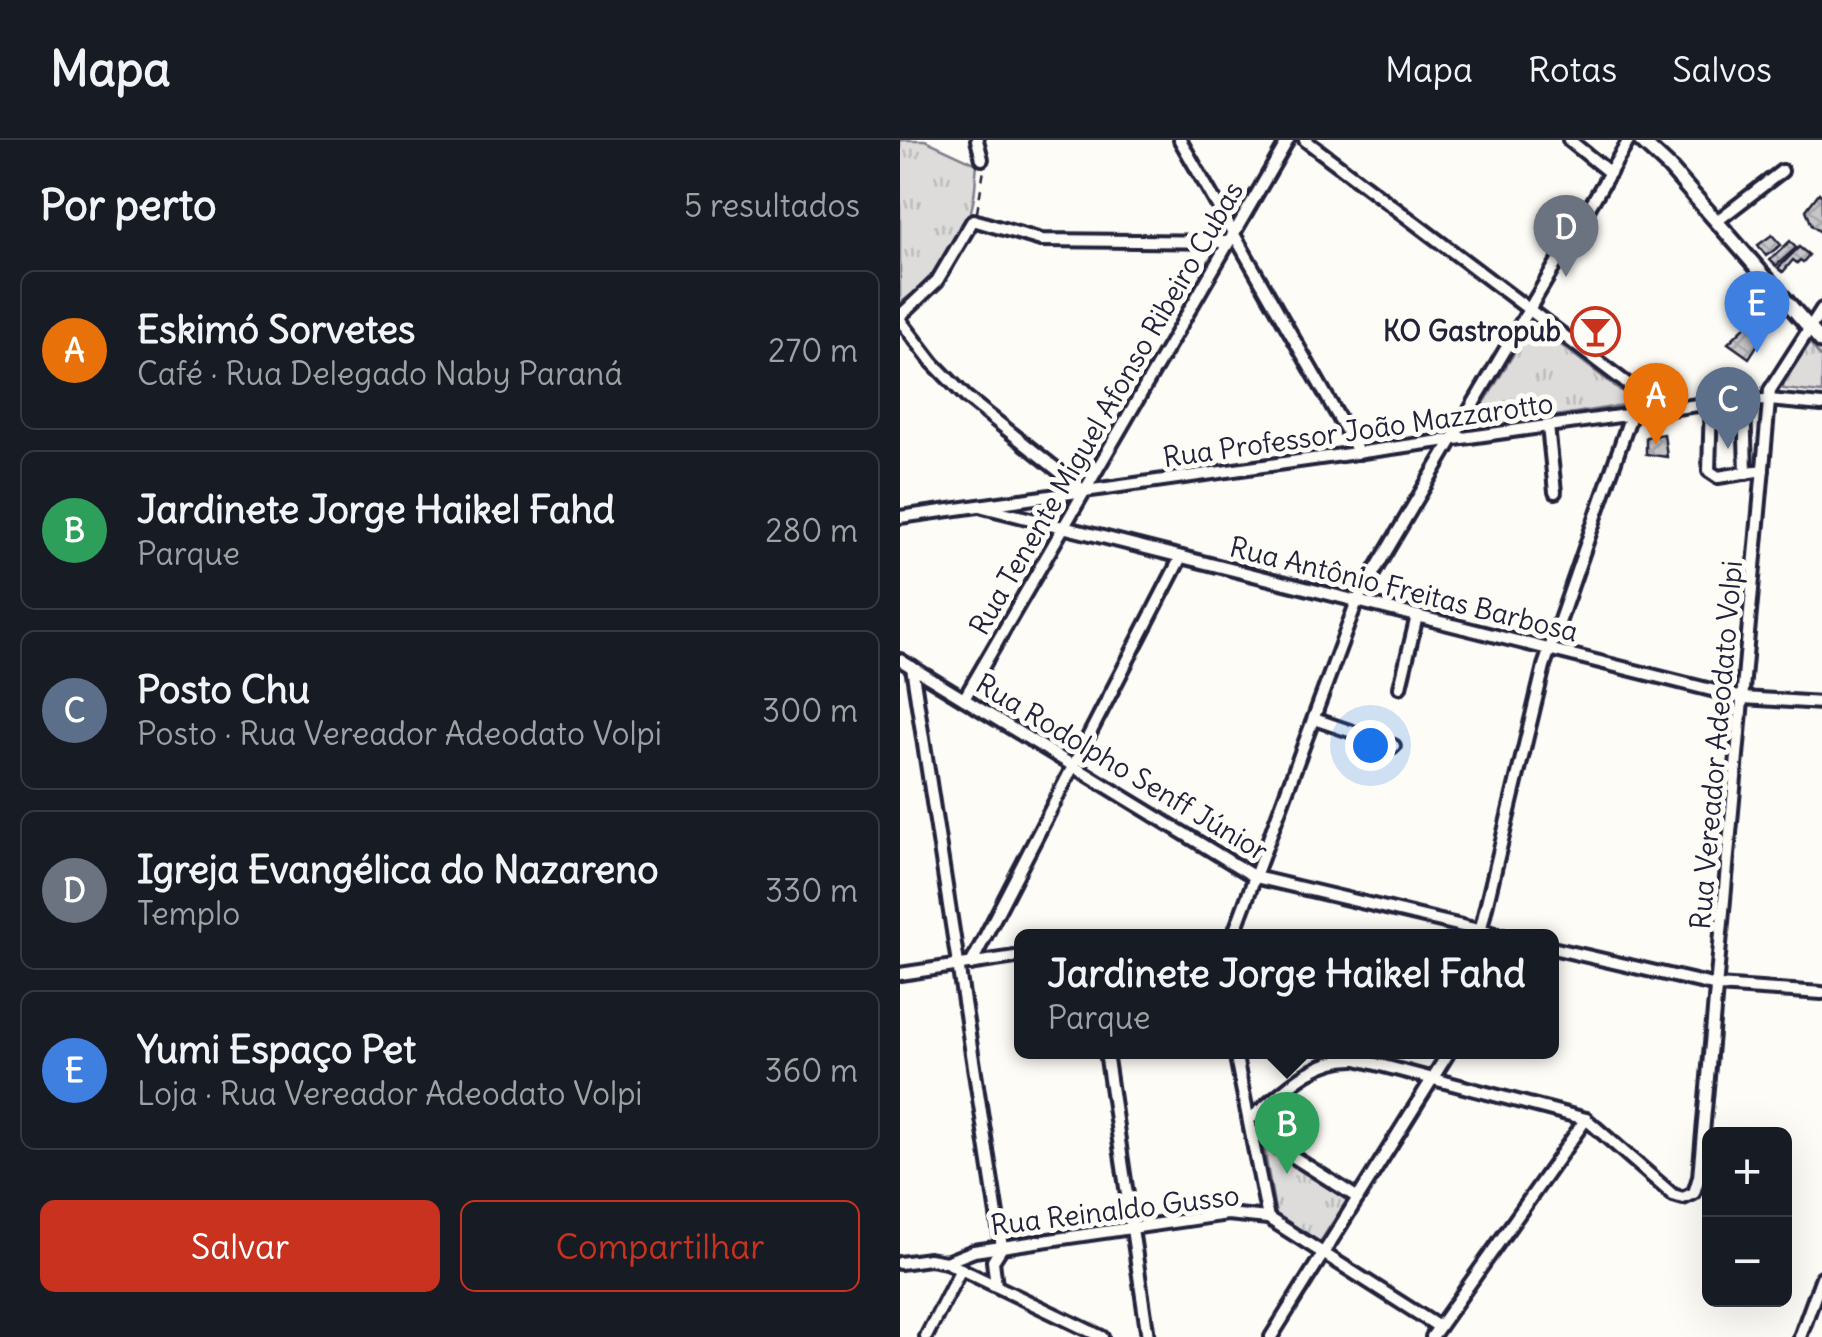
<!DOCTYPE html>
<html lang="pt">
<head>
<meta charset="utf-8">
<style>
	:root { --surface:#171b24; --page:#242831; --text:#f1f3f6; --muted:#9ea1a6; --line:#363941; --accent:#c8321e }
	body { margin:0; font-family:Delius,sans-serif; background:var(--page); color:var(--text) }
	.controls { position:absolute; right:30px; bottom:30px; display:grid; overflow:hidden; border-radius:15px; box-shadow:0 10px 40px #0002 }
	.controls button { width:90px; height:90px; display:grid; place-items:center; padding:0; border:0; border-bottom:2px solid var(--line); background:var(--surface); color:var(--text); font:50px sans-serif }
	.you { position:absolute; left:470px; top:605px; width:35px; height:35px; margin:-25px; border:8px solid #fff; border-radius:50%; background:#1a73e8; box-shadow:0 0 0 15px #1a73e833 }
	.badge { display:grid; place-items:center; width:65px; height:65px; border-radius:50%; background:var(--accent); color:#fff; font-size:32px; font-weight:700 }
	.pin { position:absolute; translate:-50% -82px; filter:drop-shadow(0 2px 5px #0008) }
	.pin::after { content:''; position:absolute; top:52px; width:35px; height:30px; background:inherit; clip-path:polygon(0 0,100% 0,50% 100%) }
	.popup { position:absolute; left:114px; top:789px; width:545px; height:130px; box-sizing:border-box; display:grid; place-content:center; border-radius:15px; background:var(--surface); filter:drop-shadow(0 2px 8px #0005); font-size:32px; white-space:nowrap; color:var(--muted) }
	.popup b { font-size:38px; color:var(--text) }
	.popup::after { content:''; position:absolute; left:50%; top:100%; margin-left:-20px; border:20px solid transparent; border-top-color:var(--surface) }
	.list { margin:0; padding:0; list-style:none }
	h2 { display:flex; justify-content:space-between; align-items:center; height:130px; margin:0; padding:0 40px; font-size:42px }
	h2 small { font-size:32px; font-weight:400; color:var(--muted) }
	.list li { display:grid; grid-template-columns:65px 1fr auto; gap:30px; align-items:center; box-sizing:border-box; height:160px; margin:0 20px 20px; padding:0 20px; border:2px solid var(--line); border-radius:15px }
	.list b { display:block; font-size:38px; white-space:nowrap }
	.list p { margin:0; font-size:32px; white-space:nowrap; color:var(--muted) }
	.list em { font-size:32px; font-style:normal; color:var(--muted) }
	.actions { display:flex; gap:20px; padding:30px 40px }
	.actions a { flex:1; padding:22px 0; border:2px solid var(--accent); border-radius:15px; text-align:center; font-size:35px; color:var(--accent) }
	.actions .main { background:var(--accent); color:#fff }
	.map { position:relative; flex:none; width:922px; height:1197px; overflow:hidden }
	header { display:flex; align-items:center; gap:60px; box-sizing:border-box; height:140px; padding:0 50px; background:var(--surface); border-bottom:2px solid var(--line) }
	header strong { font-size:48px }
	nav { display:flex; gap:55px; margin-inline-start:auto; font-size:35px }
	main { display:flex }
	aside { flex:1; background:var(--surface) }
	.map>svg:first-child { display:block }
	.grass { fill:url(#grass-tufts); stroke:#807f8b; stroke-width:2.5 }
	.building { fill:url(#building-cross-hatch); stroke:#22223b; stroke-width:2.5 }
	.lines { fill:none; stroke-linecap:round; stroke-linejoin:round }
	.minor-casing { stroke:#22223b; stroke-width:18 }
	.major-casing { stroke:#22223b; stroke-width:20 }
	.path { stroke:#22223b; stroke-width:2.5; stroke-dasharray:8 8; stroke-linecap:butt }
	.minor { stroke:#fdfcf7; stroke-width:10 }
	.major { stroke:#fdfcf7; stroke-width:12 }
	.labels { text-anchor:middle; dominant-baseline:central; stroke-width:10; stroke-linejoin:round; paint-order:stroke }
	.poi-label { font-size:28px; font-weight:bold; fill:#22223b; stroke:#fdfcf7; text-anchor:end }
	.street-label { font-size:28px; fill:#22223b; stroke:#fdfcf7 }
</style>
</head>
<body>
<header>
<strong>Mapa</strong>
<nav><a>Mapa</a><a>Rotas</a><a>Salvos</a></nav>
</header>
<main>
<aside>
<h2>Por perto<small>5 resultados</small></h2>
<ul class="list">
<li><span class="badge" style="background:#e8710a">A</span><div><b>Eskimó Sorvetes</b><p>Café · Rua Delegado Naby Paraná</p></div><em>270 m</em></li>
<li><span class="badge" style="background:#2e9e5b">B</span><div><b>Jardinete Jorge Haikel Fahd</b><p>Parque</p></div><em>280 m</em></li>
<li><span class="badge" style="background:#5c6f8a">C</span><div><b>Posto Chu</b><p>Posto · Rua Vereador Adeodato Volpi</p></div><em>300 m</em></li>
<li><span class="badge" style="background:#6b7280">D</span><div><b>Igreja Evangélica do Nazareno</b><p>Templo</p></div><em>330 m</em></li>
<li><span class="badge" style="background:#3f7fe0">E</span><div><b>Yumi Espaço Pet</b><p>Loja · Rua Vereador Adeodato Volpi</p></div><em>360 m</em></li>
</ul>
<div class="actions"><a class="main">Salvar</a><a>Compartilhar</a></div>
</aside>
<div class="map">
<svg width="922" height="1197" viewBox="0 0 922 1197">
	<defs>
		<pattern id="grass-tufts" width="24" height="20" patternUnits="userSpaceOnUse" patternTransform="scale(2.5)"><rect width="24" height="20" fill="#dddcdb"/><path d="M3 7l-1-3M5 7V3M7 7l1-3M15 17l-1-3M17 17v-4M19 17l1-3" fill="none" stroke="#bdbcbd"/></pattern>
		<pattern id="building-cross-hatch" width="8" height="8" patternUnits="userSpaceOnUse" patternTransform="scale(2.5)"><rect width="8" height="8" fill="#c6c6c8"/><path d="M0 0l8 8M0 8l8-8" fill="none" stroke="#aaaaad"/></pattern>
	</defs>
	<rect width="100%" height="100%" fill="#fdfcf7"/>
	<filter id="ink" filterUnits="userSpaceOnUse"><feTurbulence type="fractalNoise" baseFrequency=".01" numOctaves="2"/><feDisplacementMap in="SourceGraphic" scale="20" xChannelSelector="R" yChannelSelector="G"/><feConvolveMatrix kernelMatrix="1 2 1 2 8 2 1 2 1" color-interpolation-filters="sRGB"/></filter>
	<g filter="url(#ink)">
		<g class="grass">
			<path d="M0,0h25l52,24c-2,15 -1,35 -7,49 -13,33 -41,71 -70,90z"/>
			<polygon points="632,183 737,263 568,290"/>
			<polygon points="910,203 922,219 922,253 883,249 884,239"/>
			<polygon points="364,1008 447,1060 420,1102 376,1075"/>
		</g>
		<g class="building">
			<polygon points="919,53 922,56 922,93 912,86 906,70"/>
			<polygon points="872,95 881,105 866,116 858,105"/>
			<polygon points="890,101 896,108 876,126 870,120"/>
			<polygon points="899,107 909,115 903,122 900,120 897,123 893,120 883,132 878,128"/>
			<polygon points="862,170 873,181 849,218 828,203"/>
			<polygon points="764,294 767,317 746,314 746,297"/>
		</g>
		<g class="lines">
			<defs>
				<g id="minor">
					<polyline points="77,0 82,19"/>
					<polyline points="280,0 459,313"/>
					<polyline points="405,0 762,270"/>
					<polyline points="669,0 710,33"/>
					<polyline points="817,81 882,31"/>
					<polyline points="0,176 37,141 73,80 141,100 329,102"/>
					<polyline points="0,180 33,223 66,257 184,351"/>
					<polyline points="844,260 846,333"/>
					<polyline points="811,263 809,331 818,337 863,330"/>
					<polyline points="648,286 655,352"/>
					<polyline points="83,367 843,558 922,563"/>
					<polyline points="0,377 826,261 869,260 922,265"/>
					<polyline points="0,520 355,737 604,796"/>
					<polyline points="12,527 102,1107 93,1121 96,1146"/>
					<polyline points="500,547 517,476"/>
					<polyline points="64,559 388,0"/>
					<polyline points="414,579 494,606"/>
					<polyline points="333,796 457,461 729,0"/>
					<polyline points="579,796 644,526 731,275"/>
					<polyline points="652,808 817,846 922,853"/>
					<polyline points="71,824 281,417"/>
					<polyline points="0,834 122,816"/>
					<polyline points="206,912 248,1197"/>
					<polyline points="335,912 368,1078"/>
					<path d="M349,980c32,-26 64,-63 108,-61l229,60 87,76 10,3 11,-5 5,-16 71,-787 52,-81"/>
					<polyline points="351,990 458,1058"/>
					<polyline points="46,1122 74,1111 327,1074 368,1078 539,1187"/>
					<polyline points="0,1123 29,1119 46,1122 202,1197"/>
					<polyline points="26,1197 61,1129"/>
					<polyline points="371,1197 549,912"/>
					<polyline points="532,1197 686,979"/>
					<polyline points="900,1197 922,1137"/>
				</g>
				<polyline id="major" points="740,0 769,27 922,202"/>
			</defs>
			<use href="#minor" class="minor-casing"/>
			<use href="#major" class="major-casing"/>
			<polyline class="path" points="77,72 84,30"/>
			<use href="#minor" class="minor"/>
			<use href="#major" class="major"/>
		</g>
	</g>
	<defs>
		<symbol id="bar-ring" viewBox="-11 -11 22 22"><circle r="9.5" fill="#fdfcf7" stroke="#c8321e" stroke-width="1.5"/><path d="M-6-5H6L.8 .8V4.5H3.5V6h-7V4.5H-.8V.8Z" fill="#c8321e"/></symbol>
	</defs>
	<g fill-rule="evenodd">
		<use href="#bar-ring" x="668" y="164" width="55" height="55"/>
	</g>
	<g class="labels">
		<g class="poi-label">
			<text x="661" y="191">KO Gastropub</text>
		</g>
		<g class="street-label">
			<text transform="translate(206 268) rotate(-60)">Rua Tenente Miguel Afonso Ribeiro Cubas</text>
			<text transform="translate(458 290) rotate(-8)">Rua Professor João Mazzarotto</text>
			<text transform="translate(504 449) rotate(14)">Rua Antônio Freitas Barbosa</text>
			<text transform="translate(816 605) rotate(-85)">Rua Vereador Adeodato Volpi</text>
			<text transform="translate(222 627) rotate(31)">Rua Rodolpho Senff Júnior</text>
			<text transform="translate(215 1070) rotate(-7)">Rua Reinaldo Gusso</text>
		</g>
	</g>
</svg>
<div class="controls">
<button>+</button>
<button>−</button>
</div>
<div class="you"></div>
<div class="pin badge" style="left:756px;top:305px;background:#e8710a">A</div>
<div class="pin badge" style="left:387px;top:1034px;background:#2e9e5b">B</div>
<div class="popup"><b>Jardinete Jorge Haikel Fahd</b>Parque</div>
<div class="pin badge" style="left:828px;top:309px;background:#5c6f8a">C</div>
<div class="pin badge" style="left:666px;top:137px;background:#6b7280">D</div>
<div class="pin badge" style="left:857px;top:213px;background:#3f7fe0">E</div>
</div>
</main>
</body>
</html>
